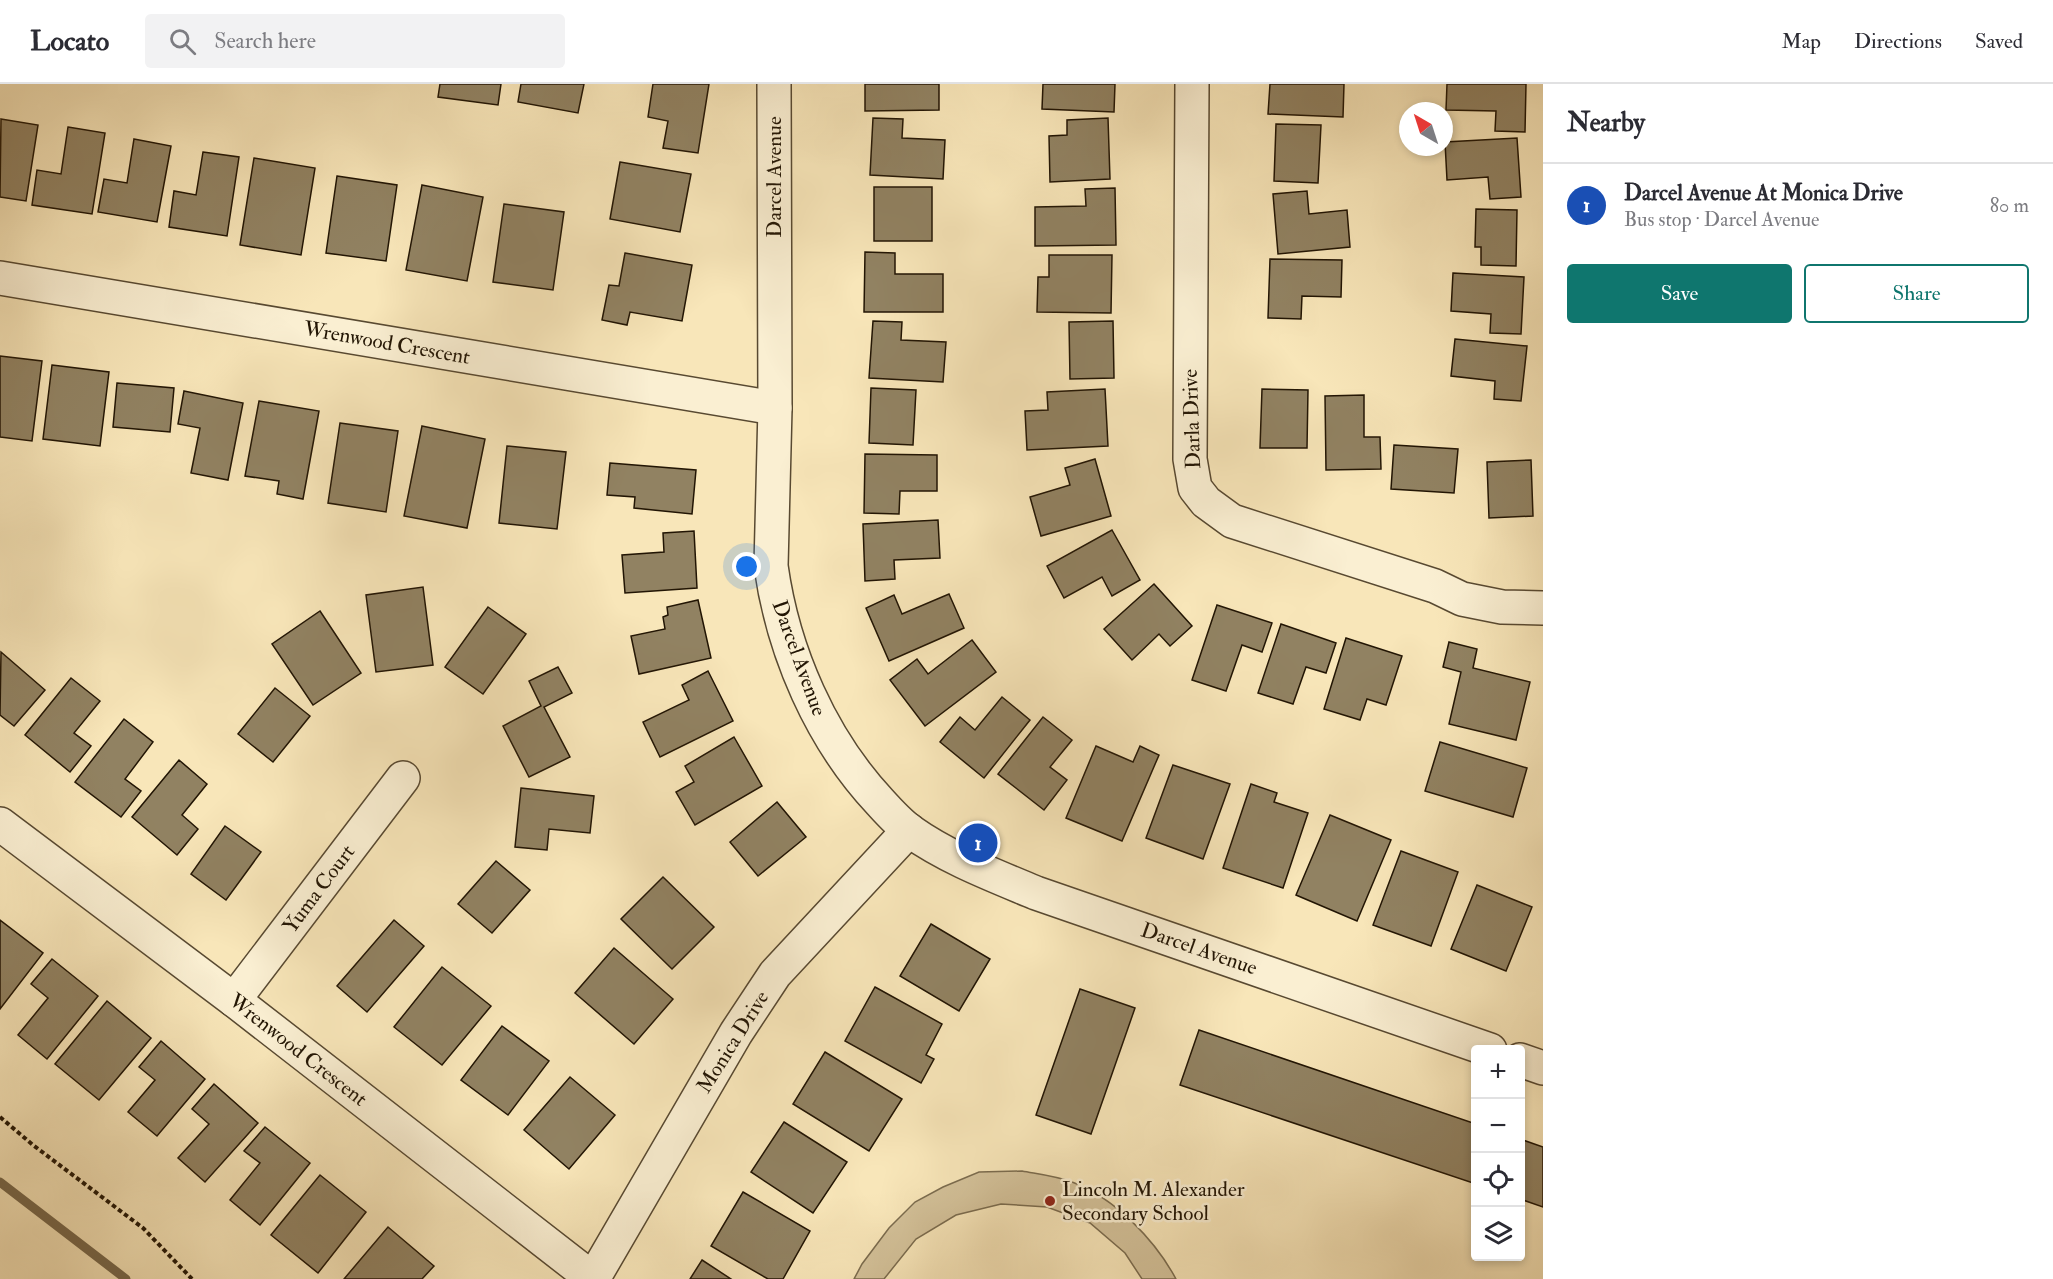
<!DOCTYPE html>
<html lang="en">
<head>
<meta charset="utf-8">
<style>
	:root { --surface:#fff; --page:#f2f2f3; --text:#2b2b33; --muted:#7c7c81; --line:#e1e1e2; --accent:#0f766e }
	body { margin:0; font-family:"IM FELL Double Pica",serif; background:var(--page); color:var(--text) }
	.controls { position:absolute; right:18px; bottom:18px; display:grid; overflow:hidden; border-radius:6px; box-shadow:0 3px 9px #0003 }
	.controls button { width:54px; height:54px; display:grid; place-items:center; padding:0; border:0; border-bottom:2px solid var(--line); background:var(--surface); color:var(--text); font:30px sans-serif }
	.compass { position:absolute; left:1399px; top:18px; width:54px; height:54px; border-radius:50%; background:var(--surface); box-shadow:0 3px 9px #0003; rotate:321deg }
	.you { position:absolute; left:747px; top:483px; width:21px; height:21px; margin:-15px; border:4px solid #fff; border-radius:50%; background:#1a73e8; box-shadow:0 0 0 9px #1a73e833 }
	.badge { display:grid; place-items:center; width:39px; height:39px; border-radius:50%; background:var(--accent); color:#fff; font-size:20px; font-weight:700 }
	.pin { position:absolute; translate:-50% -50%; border:3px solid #fff; box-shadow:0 2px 6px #0006 }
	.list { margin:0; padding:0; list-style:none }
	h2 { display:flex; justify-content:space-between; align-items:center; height:78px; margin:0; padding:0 24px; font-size:26px }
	h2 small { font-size:20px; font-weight:400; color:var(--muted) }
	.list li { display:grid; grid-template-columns:39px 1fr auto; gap:18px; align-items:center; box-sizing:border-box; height:84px; padding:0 24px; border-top:2px solid var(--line) }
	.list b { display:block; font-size:22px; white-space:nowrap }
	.list p { margin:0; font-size:20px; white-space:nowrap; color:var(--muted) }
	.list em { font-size:20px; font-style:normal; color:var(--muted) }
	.actions { display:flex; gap:12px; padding:18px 24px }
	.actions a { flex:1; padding:14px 0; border:2px solid var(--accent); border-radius:6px; text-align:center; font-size:21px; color:var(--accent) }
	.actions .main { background:var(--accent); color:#fff }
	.icon { flex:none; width:33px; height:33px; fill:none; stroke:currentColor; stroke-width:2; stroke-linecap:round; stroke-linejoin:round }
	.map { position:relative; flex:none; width:1543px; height:1195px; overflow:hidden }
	header { display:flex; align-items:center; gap:36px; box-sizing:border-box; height:84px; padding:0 30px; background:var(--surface); border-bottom:2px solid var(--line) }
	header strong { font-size:28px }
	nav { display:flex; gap:33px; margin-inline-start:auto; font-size:21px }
	.search { width:420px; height:54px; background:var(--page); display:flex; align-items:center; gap:15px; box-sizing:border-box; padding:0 21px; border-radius:6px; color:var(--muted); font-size:22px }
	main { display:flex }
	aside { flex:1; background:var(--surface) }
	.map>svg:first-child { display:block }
	.green { fill:#d4c29a; stroke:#7b6c4f; stroke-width:1.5 }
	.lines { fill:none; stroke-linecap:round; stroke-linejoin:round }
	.stream { stroke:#77684b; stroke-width:9 }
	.building { fill:#918262; stroke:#221504; stroke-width:1.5 }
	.minor-casing { stroke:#584931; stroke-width:36 }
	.tertiary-casing { stroke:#584931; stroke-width:36 }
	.path { stroke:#221504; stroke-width:4; stroke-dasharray:4.5 3; stroke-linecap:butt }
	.minor { stroke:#faefd2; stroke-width:33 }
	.tertiary { stroke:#faefd2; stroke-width:33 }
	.poi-dot { fill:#8f2418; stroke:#faefd2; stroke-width:2 }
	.labels { text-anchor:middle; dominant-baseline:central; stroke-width:5; stroke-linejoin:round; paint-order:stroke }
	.street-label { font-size:21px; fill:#221504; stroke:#faefd2 }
	.poi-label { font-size:21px; fill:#221504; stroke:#faefd2; text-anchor:start }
</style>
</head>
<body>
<header>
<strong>Locato</strong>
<div class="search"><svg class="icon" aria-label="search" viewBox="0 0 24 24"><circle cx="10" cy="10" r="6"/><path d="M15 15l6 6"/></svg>Search here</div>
<nav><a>Map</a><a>Directions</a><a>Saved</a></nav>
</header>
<main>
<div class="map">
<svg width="1543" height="1195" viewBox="0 0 1543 1195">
	<rect width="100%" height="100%" fill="#f8e6b9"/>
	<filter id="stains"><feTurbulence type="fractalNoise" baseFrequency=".00333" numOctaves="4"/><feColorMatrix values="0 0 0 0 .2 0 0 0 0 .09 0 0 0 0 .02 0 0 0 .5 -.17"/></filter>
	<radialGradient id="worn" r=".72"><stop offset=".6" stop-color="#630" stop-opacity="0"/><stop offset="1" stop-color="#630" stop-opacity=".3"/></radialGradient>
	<path class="green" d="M1022,1087c16,3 34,5 50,11 43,16 83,58 104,97h-34l-17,-26 -35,-30 -43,-16 -46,-3 -45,11 -40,24 -32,40h-30l8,-15 27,-36 26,-26 28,-15 36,-15z"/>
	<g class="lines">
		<polyline class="stream" points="0,1098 126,1195"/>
	</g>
	<g class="building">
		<polygon points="440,0 501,0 498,21 438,13"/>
		<polygon points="521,0 584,0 578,29 518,18"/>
		<polygon points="653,0 709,0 698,69 663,64 668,37 648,33"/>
		<polygon points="865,0 939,0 939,26 865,27"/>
		<polygon points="1043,0 1115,0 1114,28 1042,25"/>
		<polygon points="1270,0 1344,0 1343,33 1268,30"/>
		<polygon points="1447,0 1526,0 1525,48 1495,47 1496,27 1446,26"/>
		<polygon points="873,34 903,35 902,54 945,56 943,95 870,91"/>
		<polygon points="1108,34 1110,95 1050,98 1049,52 1067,51 1067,36"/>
		<polygon points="1,35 38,41 26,117 0,113"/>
		<polygon points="1276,40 1321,41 1318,99 1274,97"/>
		<polygon points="68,43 105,49 92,130 32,121 37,86 61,90"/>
		<polygon points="1517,54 1521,113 1490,115 1488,93 1447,96 1445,58"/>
		<polygon points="134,55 171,62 157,138 98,128 104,95 127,99"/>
		<polygon points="203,68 239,73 227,152 169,143 174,107 196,111"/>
		<polygon points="254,74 315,84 301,171 240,161"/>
		<polygon points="620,78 691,90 680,148 610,135"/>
		<polygon points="337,92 397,101 386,177 326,169"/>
		<polygon points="422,101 483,113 467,197 406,186"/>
		<rect x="874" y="103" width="58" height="54"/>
		<polygon points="1115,104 1116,161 1035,162 1035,123 1086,122 1085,105"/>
		<polygon points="1307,107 1309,130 1347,126 1350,163 1278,170 1273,110"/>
		<polygon points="504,120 564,128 553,206 493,198"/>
		<polygon points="1476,125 1517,126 1516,182 1481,181 1481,163 1475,163"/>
		<polygon points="865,168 895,169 895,190 943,190 943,228 864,228"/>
		<polygon points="625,169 692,181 682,237 630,228 627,241 602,236 609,201 619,202"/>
		<polygon points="1049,171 1112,171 1111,229 1037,228 1038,193 1049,193"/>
		<polygon points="1270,175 1342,176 1341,213 1302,212 1301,235 1268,234"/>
		<polygon points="1453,189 1524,193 1521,250 1490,249 1491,230 1451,227"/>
		<polygon points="873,237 902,238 901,256 946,258 943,298 869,294"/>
		<polygon points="1113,237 1114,294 1070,295 1069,238"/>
		<polygon points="1455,255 1527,262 1521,317 1494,315 1495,297 1451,292"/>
		<polygon points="0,272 42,277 32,357 0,353"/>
		<polygon points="52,281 109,288 100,362 43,355"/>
		<polygon points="117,299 174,304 170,348 113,343"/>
		<polygon points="871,304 916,306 913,361 869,359"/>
		<polygon points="1105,305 1108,362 1027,366 1025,327 1048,326 1047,308"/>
		<polygon points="1262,305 1308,306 1307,364 1260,364"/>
		<polygon points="184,307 243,319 228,396 191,389 200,344 178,340"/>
		<polygon points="1364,311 1364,353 1380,353 1381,385 1326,386 1325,312"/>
		<polygon points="259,317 319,327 303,415 277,410 279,397 245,392"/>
		<polygon points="340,339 398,347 386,428 328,419"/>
		<polygon points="422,342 485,355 467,444 404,432"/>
		<polygon points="1394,361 1458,365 1454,409 1391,405"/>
		<polygon points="507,362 566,368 557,445 499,439"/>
		<polygon points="865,370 937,371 937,407 900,407 899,430 864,429"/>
		<polygon points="1095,375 1111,432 1041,452 1030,413 1070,401 1065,384"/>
		<polygon points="1531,376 1533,432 1489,434 1487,378"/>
		<polygon points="610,379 696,386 692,430 634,424 635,413 607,411"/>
		<polygon points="938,436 940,474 894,476 895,495 865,497 863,440"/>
		<polygon points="1112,446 1140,496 1112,512 1102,493 1064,514 1047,482"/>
		<polygon points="694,447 697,504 625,509 622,471 664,468 663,449"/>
		<polygon points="1154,500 1192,542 1170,562 1159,550 1132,576 1104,545"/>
		<polygon points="423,503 433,581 376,588 366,511"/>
		<polygon points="949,510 964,544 889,577 866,524 894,511 902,530"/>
		<polygon points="698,516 711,574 639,590 631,552 665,545 663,533 668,531 667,523"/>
		<polygon points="1217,521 1272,539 1262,568 1242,561 1226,607 1192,596"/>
		<polygon points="488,523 526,550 483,610 445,583"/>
		<polygon points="320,527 361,589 313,621 272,560"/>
		<polygon points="1281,540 1336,559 1326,589 1306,583 1293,620 1258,609"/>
		<polygon points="1346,554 1402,572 1386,621 1367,615 1360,636 1324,625"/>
		<polygon points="972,556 996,588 925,642 890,596 917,575 928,590"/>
		<polygon points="1449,558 1477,565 1473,584 1530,598 1516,656 1449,640 1461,588 1443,583"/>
		<polygon points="1,568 45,606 14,642 0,631"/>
		<polygon points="558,583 572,609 544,623 570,673 529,693 503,642 541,622 529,597"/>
		<polygon points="708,587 733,637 660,673 643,638 689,616 682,601"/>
		<polygon points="71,594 100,617 74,649 91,662 70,688 25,651"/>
		<polygon points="275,604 310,632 273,678 238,650"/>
		<polygon points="1002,613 1030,636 984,694 940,658 960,633 975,646"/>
		<polygon points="1043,633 1072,656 1050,683 1067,696 1044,726 998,690"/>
		<polygon points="124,635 153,658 125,695 141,707 121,733 75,698"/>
		<polygon points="734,653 762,702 695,741 676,708 694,698 685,682"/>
		<polygon points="1440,658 1527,684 1513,733 1425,707"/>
		<polygon points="1096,662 1133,678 1140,662 1159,671 1122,757 1066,734"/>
		<polygon points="179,676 207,700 182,731 198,745 177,771 132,733"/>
		<polygon points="1173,681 1230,700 1203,775 1146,754"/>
		<polygon points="1251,700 1277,709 1274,718 1308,729 1283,804 1223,784"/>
		<polygon points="521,704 594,712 590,749 549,745 547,766 515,763"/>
		<polygon points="777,718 806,753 758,792 730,758"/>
		<polygon points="1330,731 1391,756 1357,837 1296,811"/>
		<polygon points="225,742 261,768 226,816 191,790"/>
		<polygon points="1401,767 1458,788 1431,862 1373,841"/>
		<polygon points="496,777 530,806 492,849 458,820"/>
		<polygon points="663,793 714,843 672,885 621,835"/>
		<polygon points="1477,801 1532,823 1506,887 1451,865"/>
		<polygon points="0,836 43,869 0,925"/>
		<polygon points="394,836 424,862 367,928 337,902"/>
		<polygon points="931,840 990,875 959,927 900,892"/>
		<polygon points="614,864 673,915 634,960 575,909"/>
		<polygon points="52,875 98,912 47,975 18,951 48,914 31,900"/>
		<polygon points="442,883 491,922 442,981 394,943"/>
		<polygon points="875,903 942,940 926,971 934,975 921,999 845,957"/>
		<polygon points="1080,905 1135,924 1091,1050 1036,1031"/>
		<polygon points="107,917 151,954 99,1016 55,980"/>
		<polygon points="502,942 549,977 508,1031 461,996"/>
		<polygon points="1199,946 1476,1040 1476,1100 1180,1001"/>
		<polygon points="161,957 205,995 157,1052 128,1028 155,996 139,983"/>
		<polygon points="825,968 902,1015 869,1067 793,1020"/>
		<polygon points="570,993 615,1031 569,1085 524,1046"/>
		<polygon points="214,1000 258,1039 205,1098 178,1074 209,1040 192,1025"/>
		<polygon points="784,1038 847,1078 813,1129 751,1088"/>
		<polygon points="265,1043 310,1079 260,1141 230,1116 260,1079 244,1067"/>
		<polygon points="1520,1055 1543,1063 1543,1123 1520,1115"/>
		<polygon points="320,1091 366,1128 318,1189 271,1151"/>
		<polygon points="743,1108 810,1147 783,1195 768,1195 711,1162"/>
		<polygon points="388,1143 434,1182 422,1195 344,1195"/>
		<polygon points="702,1176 731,1195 690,1195"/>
	</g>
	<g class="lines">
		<defs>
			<g id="minor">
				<polyline points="1192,0 1190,375 1195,404 1206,418 1232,437 1435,502 1462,515 1502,523 1543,524"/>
				<polyline points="0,194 775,324"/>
				<polyline points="0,740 234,916 593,1195"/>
				<polyline points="234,916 403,694"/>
				<polyline points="593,1195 736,949 775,890 909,746"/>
			</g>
			<g id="tertiary">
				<path d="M774,0l1,324 -4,158c12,86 50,173 109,236 9,10 19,21 30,29 38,27 83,44 126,62l454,157"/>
				<polyline points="1520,976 1543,984"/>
			</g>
		</defs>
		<use href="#minor" class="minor-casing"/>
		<use href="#tertiary" class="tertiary-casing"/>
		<polyline class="path" points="0,1033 33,1061 143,1144 192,1195"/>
		<use href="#minor" class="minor"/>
		<use href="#tertiary" class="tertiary"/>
	</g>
	<circle class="poi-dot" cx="1050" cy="1117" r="6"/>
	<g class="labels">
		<g class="street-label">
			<text transform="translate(774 93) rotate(-90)">Darcel Avenue</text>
			<text transform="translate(387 259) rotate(10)">Wrenwood Crescent</text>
			<text transform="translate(1192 335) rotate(-92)">Darla Drive</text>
			<text transform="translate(799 574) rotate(70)">Darcel Avenue</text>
			<text transform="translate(319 805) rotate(-53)">Yuma Court</text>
			<text transform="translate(1199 865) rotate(19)">Darcel Avenue</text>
			<text transform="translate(733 958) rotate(-58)">Monica Drive</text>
			<text transform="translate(298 966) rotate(38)">Wrenwood Crescent</text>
		</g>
		<g class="poi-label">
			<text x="1062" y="1105">Lincoln M. Alexander<tspan x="1062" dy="24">Secondary School</tspan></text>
		</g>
	</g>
	<rect width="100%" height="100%" filter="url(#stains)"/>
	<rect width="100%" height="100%" fill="url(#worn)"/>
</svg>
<div class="controls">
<button>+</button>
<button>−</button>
<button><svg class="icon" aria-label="locate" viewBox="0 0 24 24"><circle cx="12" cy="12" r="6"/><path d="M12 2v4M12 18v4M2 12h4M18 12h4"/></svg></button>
<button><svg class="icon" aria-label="layers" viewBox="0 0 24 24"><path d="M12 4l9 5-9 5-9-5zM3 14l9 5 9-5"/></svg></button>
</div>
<svg class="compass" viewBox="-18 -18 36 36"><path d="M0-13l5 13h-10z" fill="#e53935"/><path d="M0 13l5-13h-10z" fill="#7c7c81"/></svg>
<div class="you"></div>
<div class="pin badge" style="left:978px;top:759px;background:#1a4fb4">1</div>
</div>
<aside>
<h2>Nearby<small></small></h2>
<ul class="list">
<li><span class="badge" style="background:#1a4fb4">1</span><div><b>Darcel Avenue At Monica Drive</b><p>Bus stop · Darcel Avenue</p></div><em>80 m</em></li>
</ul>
<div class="actions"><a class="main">Save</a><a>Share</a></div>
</aside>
</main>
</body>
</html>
